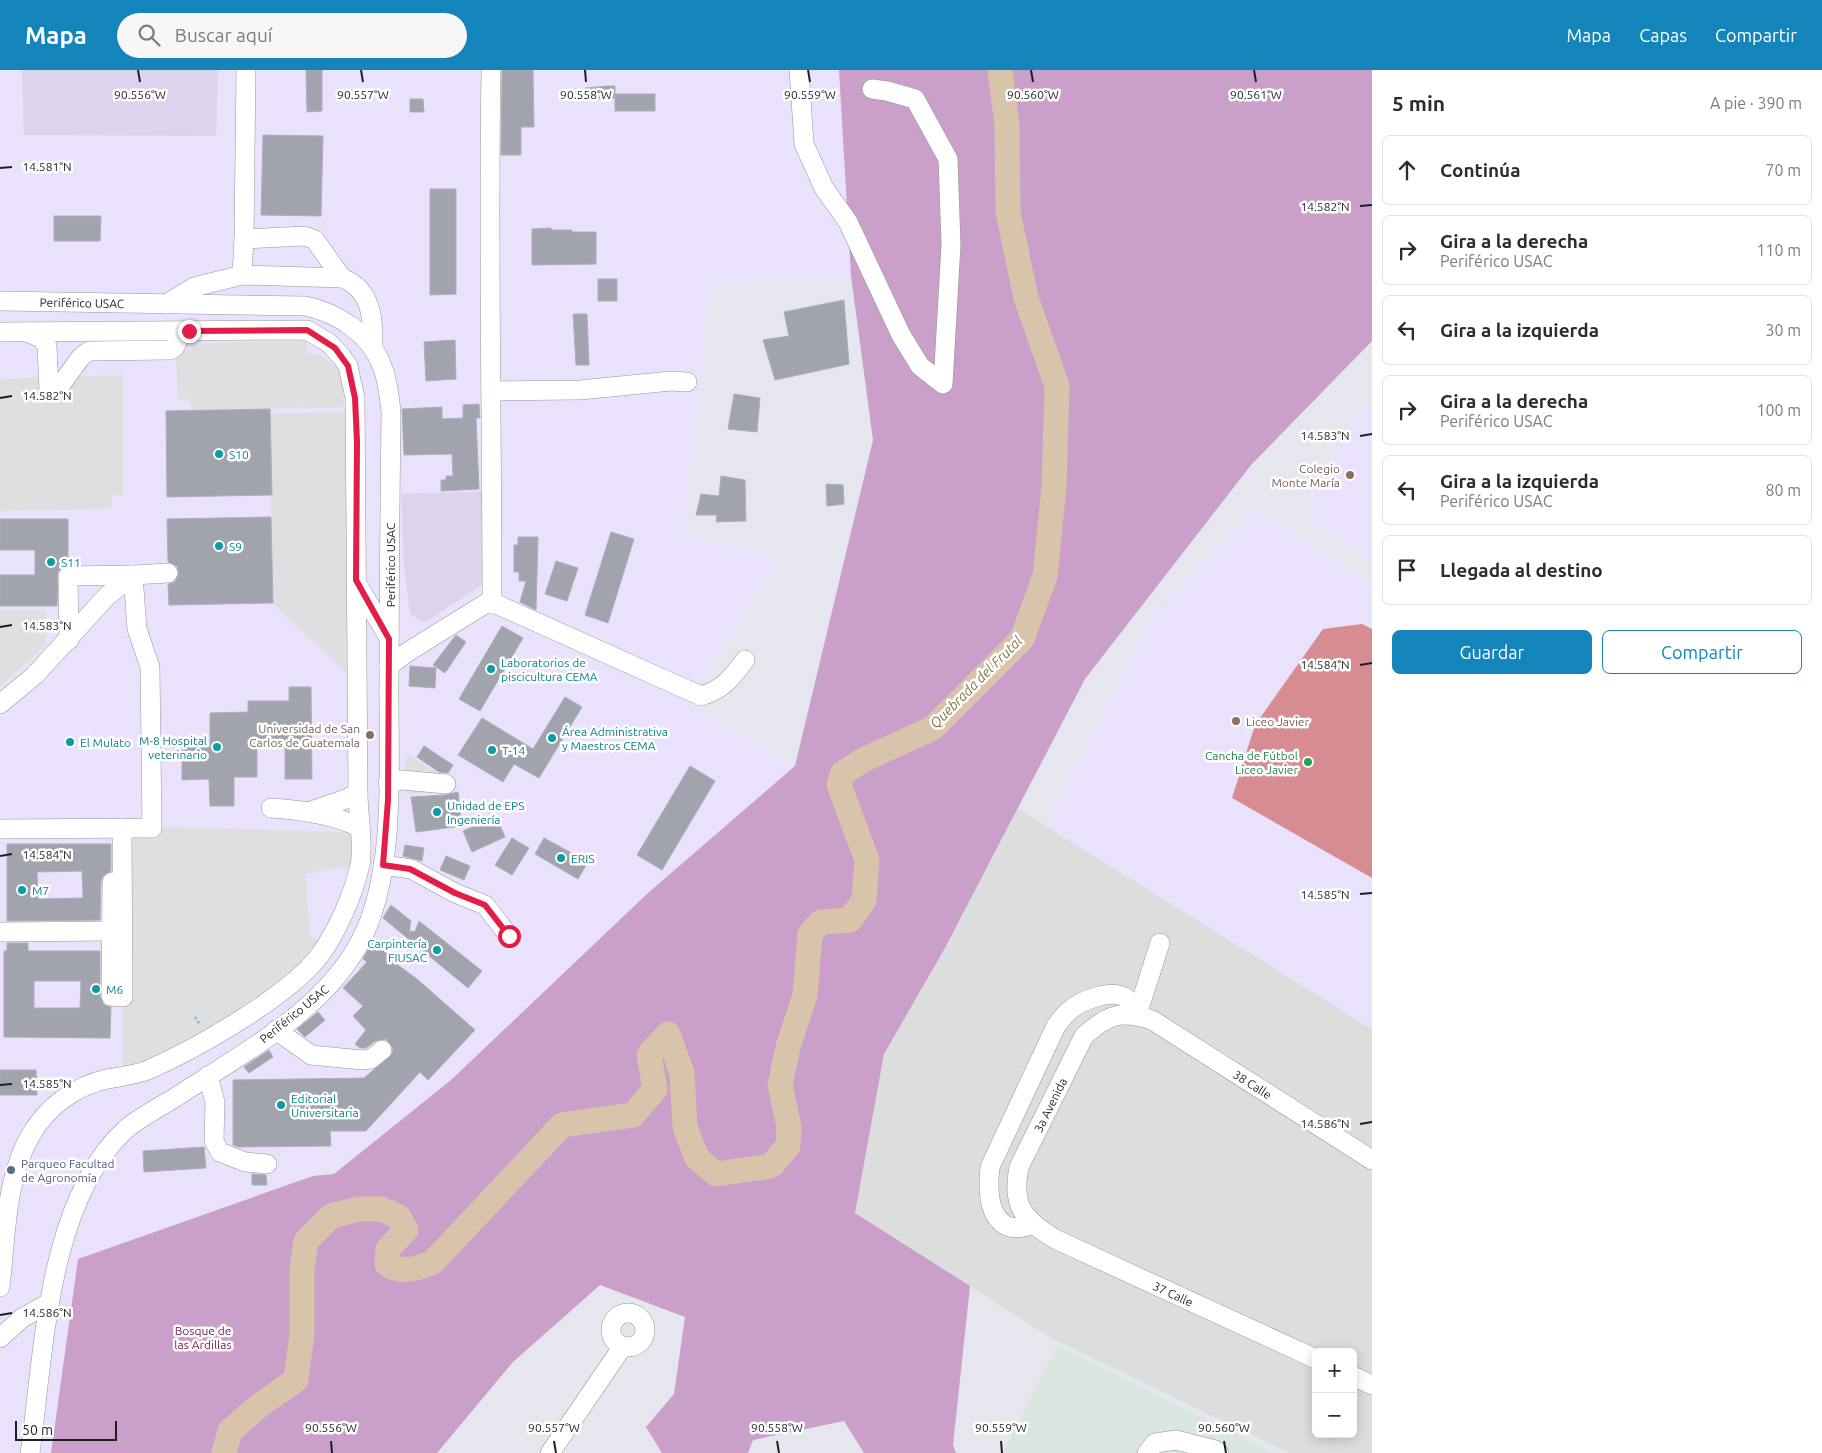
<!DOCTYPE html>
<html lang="es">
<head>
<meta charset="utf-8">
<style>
	:root { --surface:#fff; --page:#f7f7f7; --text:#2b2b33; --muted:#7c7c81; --line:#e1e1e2; --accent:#1385ba }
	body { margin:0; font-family:Ubuntu,sans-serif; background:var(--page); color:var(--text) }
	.controls { position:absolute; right:15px; bottom:15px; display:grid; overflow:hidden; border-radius:8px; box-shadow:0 2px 12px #0003 }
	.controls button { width:45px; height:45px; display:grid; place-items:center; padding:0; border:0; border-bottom:1px solid var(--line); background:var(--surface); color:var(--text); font:25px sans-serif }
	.scale { position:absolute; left:15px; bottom:12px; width:102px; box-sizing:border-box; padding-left:5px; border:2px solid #1f1f1f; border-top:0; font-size:14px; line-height:18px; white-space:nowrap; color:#1f1f1f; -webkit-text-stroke:4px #fff; paint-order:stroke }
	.stop { position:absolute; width:15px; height:15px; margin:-11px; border:4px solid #e11d48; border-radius:50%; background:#fff }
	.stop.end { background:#e11d48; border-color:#fff; box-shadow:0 1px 5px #0008 }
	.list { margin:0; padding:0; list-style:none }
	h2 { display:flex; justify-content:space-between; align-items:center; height:65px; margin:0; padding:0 20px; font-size:21px }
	h2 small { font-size:16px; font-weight:400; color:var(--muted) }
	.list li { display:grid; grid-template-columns:32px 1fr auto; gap:15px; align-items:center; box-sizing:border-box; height:70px; margin:0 10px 10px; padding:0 10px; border:1px solid var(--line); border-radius:8px }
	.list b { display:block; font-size:19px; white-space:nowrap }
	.list p { margin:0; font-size:16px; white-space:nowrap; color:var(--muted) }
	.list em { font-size:16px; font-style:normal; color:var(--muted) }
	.actions { display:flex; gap:10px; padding:15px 20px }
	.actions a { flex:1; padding:11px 0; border:1px solid var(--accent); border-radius:8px; text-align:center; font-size:18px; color:var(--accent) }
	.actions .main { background:var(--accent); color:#fff }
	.icon { flex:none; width:28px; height:28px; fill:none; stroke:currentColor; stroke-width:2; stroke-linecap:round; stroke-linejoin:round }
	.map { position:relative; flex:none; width:1372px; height:1383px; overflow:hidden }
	header { display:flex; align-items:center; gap:30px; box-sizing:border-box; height:70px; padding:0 25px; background:var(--accent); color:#fff }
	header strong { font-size:24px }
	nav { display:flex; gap:28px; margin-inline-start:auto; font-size:18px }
	.search { width:350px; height:45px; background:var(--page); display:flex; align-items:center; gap:12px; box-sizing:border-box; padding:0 18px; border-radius:28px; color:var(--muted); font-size:19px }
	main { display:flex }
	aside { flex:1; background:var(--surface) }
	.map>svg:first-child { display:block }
	.residential { fill:#dcdddd; fill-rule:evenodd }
	.industrial { fill:#d9e7e0 }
	.education { fill:#eae2fc }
	.farmland { fill:#ddd3ec }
	.forest { fill:#ca9fc9 }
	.pitch { fill:#d68c91 }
	.parking { fill:#dfdfdf }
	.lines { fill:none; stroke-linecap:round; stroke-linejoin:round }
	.river { stroke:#d8c4ab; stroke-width:25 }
	.building { fill:#a2a4ad; stroke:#aaafbf; fill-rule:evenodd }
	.minor-casing { stroke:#969696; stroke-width:20 }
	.path { stroke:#79bcec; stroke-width:2.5; stroke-dasharray:2.5 2.5; stroke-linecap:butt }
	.minor { stroke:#fff; stroke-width:19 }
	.route { stroke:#e11d48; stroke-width:6 }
	.ticks { fill:none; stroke:#1f1f1f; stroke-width:2 }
	.culture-dot { fill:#0f9aa8; stroke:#fff; stroke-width:2 }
	.education-dot { fill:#8d6e63; stroke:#fff; stroke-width:2 }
	.leisure-dot { fill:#2e9e5b; stroke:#fff; stroke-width:2 }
	.service-dot { fill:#5c6f8a; stroke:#fff; stroke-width:2 }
	.labels { text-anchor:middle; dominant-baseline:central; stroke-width:5; stroke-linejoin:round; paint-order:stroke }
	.street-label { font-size:12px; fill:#1f1f1f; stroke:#fff }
	.culture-label { font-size:12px; fill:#0d838f; stroke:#fff; text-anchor:start }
	.education-label { font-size:12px; fill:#785e54; stroke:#fff; text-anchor:end }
	.leisure-label { font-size:12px; fill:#27864d; stroke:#fff; text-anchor:end }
	.service-label { font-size:12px; fill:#4e5e75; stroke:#fff; text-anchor:start }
	.park-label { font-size:12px; fill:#73164e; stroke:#fff }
	.water-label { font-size:14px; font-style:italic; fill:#817643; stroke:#fff }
	.ticks-label { font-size:12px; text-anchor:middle; fill:#1f1f1f; stroke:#fff; stroke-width:5; stroke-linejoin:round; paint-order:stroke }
</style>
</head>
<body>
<header>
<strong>Mapa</strong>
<div class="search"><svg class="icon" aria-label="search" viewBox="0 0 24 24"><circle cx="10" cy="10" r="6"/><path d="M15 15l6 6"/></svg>Buscar aquí</div>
<nav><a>Mapa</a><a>Capas</a><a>Compartir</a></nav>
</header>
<main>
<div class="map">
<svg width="1372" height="1383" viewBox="0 0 1372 1383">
	<rect width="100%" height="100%" fill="#e6e6ef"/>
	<path class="residential" d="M1018,739l354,220v424h-83l-236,-114 -198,-126 29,-159 61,-106zM1316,1282h37v82h-37z"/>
	<polygon class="industrial" points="1058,1275 1274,1383 1003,1383"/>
	<g class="education">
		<polygon points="0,0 839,0 851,206 711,213 683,466 780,488 687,634 795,696 648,823 451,1010 349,1090 78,1189 51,1383 0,1383"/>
		<polygon points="1372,328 1372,491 1308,447 1347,364"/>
		<polygon points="1258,440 1372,515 1372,959 1046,755 1153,547"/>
	</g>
	<g class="farmland">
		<polygon points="22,0 218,0 216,66 24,65"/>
		<polygon points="487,421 487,512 424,553 410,544 404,496 401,424"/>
	</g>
	<polygon class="forest" points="839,0 1372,0 1372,271 1251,395 1085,609 945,878 884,984 855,1143 970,1216 953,1375 956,1383 864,1383 844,1351 753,1370 748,1383 662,1383 646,1357 674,1324 685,1247 600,1215 513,1292 437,1383 51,1383 78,1189 313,1106 334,1104 451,1010 648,823 795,696 873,370 851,206"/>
	<polygon class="pitch" points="1362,554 1372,559 1372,808 1232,728 1255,655 1323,559"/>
	<g class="parking">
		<polygon points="307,271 307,283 321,285 338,298 342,307 344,337 192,340 190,332 184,329 178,330 176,285 205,273"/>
		<polygon points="123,305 123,425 112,425 111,439 0,441 0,309"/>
		<polygon points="366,341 356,359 357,605 344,601 273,533 270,344"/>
		<polygon points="0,540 46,540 45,575 0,617"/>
		<polygon points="405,683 457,715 457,718 406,725"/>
		<polygon points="164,757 347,762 361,776 360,794 306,804 310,868 329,872 278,923 123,1006 122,758"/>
	</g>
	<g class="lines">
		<path class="river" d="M224,1383l6,-22 30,-26 36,-25 6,-46v-66l4,-27 25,-25 28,-7h22l18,8 7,13 -18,19 -1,15c14,10 31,5 46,-2l129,-137 71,-10 22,-26 -6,-34 19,-21 14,39 3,54 12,31 19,16 55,-8 17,-20 1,-19 -9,-42 8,-38 17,-52 5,-61 11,-12 29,-2 14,-20 3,-40 -28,-75 3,-11 21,-14 70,-32 89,-89 23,-63 9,-89 3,-101 -31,-88 -18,-86 -1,-86 -7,-56"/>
	</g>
	<g class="building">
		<polygon points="306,0 322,0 322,41 307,42"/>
		<polygon points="502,0 533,0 534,57 521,57 521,85 501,85"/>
		<polygon points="607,16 615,16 615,28 585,29 585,18"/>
		<rect x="615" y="24" width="40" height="17"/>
		<polygon points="410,29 423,29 424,42 410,42"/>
		<polygon points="263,65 323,66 321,146 261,145"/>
		<polygon points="430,119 456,119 456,224 430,225"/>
		<polygon points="54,146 101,146 100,171 54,171"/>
		<polygon points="551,158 551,160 572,160 572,162 596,162 596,194 532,195 532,159"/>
		<rect x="598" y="209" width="19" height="22"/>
		<polygon points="844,230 849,294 775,310 763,270 789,266 784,242"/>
		<polygon points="573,244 587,244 589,295 576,295"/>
		<polygon points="455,270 456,309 426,311 424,272"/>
		<polygon points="734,324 760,328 757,362 728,359"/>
		<polygon points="479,334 480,348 476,348 479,419 441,421 441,410 446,410 446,406 453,406 452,384 404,385 402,339 442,337 442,349 463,348 463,335"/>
		<polygon points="270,339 272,425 167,427 166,341"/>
		<polygon points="721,406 745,410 746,451 716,452 717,445 696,445 701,424 719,426"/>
		<polygon points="826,414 843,415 844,434 827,436"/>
		<polygon points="271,447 273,533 169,535 168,514 175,512 179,503 177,496 168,492 167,449"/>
		<polygon points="0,449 68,449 68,495 58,501 57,536 0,536 0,505 35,505 35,480 0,480"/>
		<polygon points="611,462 634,469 608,553 585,545"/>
		<polygon points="518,467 538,467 536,540 520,532 526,511 519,511 519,502 514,502 514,475 518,475"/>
		<polygon points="556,491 578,498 567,531 545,524"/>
		<polygon points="502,556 523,568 480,641 459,629"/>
		<polygon points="456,565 466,572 445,603 433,595"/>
		<polygon points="410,596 436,598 435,618 409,616"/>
		<polygon points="289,617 311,617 312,709 285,709 285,672 257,672 257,707 234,707 234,736 210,736 209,709 182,710 182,677 210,677 210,643 248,642 248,631 289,631"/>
		<polygon points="565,627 582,637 539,708 514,694 503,712 458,685 482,648 533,679"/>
		<polygon points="424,676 453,695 448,703 439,702 417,687"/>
		<polygon points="690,696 715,711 662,800 637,785"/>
		<polygon points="458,722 462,756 416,762 411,727 445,725"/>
		<polygon points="496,746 505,767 472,782 463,761"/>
		<polygon points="512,768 529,778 512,805 495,795"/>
		<polygon points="544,768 588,792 578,809 535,784"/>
		<path d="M7,774h104v27l-8,5 -2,5 -1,39 -93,1zM82,801l1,27 -45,1 -1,-27z"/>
		<polygon points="405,775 424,778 422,791 403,786"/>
		<polygon points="446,786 470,796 464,810 440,800"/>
		<polygon points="391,835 411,851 409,863 411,861 415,862 419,851 482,901 468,918 383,848"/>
		<polygon points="373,871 389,884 387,887 417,909 475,960 428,1010 420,1002 366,1061 330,1061 331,1076 238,1077 233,1075 233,1010 364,1008 392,984 393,978 386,969 375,971 366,978 360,978 355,974 366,960 353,946 363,936 343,918 367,892 363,889"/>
		<path d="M7,873h21v8h72v45l4,9 7,2 -1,31 -106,-1v-86h3zM34,911h47l-1,27h-46z"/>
		<polygon points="318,942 325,950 305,967 297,959"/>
		<polygon points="269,980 273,987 249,1003 244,997"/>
		<polygon points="0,1000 36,1000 37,1025 0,1025"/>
		<polygon points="204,1077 206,1098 144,1102 143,1081"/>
		<polygon points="252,1104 266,1105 267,1115 252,1115"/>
	</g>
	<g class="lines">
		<defs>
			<g id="minor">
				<path d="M491,0c-3,178 1,356 1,534"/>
				<polyline points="799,0 804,74 824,118 848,152 901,265 920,296 943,314 951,175 948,89 915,29 887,21 872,19"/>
				<polyline points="244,169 246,0"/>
				<polyline points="242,205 244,169 305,166 315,170 342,208"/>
				<path id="s1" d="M0,231l306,5c31,7 64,27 76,60 6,14 7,30 9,45 -1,89 -2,179 -2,268 -1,79 9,192 -29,263 -38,71 -119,112 -184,155 -16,10 -36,20 -50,32 -79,72 -82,225 -96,324"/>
				<path d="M166,234l28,-17 48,-12 100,3c31,12 31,42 31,71"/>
				<path d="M0,262l307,-2 22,13 13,14 6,9 7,32 3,395c0,21 6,53 2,72 -7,30 -22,65 -40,90 -31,41 -124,94 -172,115 -13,5 -28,7 -41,9 -31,7 -58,26 -75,54 -27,44 -26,104 -32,154"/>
				<polyline points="26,262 41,268 47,276 49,320"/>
				<polyline points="57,320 81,287 89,281 170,280 175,277 182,261"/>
				<polyline points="491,321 580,320 671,311 687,312"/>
				<polyline points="356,512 389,568"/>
				<path d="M389,596l17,-13 79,-49h11l205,92c21,-6 31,-18 44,-36"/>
				<polyline points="0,634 35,605 107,526 133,505 168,503"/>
				<polyline points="388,712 402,710 446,714"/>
				<path d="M271,738c30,2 61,6 88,19"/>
				<polyline points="308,742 346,729 358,723"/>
				<polyline points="0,759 152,758 150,597 137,559 133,505 68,506 69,570"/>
				<polyline points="383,795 411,799 455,823 485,835 509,866"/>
				<polyline points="112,812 111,926 123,927 122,758"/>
				<polyline points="0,862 112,861"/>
				<polyline points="1137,945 1160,873"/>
				<polyline points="276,960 311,985 362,990 371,989 382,980"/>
				<polyline points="208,1006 215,1032 214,1071 220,1082 245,1092 267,1094"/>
				<path d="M1032,1155c-8,2 -19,5 -27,0 -18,-11 -17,-40 -15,-58l66,-141c4,-5 8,-11 13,-15 11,-10 44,-24 58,-12 3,3 4,10 6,14"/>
				<circle cx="628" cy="1260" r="17"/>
				<polyline points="0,1268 22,1248 49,1233"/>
				<path id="s2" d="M1316,1289l-261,-120c-31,-19 -44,-33 -36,-72l65,-131c24,-22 37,-26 68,-16l220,140"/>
				<polyline points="1353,1306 1372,1315"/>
				<polyline points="550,1383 623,1276"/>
				<polyline points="1147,1383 1155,1373 1176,1370 1215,1380 1219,1383"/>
			</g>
		</defs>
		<use href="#minor" class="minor-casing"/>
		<polyline class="path" points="195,947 200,955"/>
		<use href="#minor" class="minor"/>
	</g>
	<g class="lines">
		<polyline class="route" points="189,261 307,260 335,278 348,296 355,328 357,372 356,510 389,569 388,730 383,795 410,799 455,823 485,835 509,866"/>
	</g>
	<path class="ticks" d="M138,0l2,12M361,0l2,12M585,0l1,12M808,0l2,12M1031,0l2,12M1254,0l2,12M0,98l12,-1M1360,136l12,-1M0,328l12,-2M1360,366l12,-2M0,557l12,-2M1360,595l12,-2M0,786l12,-2M1360,824l12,-1M0,1015l12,-1M1360,1054l12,-2M0,1245l12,-2M331,1371l1,12M554,1371l2,12M777,1371l2,12M1001,1371l1,12M1224,1371l2,12"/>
	<g class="culture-dot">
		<circle cx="219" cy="384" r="5"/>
		<circle cx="219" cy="476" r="5"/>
		<circle cx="51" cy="492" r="5"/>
		<circle cx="491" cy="599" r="5"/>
		<circle cx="552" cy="668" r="5"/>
		<circle cx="70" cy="672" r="5"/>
		<circle cx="217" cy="677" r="5"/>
		<circle cx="492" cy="680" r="5"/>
		<circle cx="437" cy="742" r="5"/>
		<circle cx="561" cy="788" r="5"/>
		<circle cx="22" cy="820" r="5"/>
		<circle cx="437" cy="880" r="5"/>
		<circle cx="96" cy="919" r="5"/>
		<circle cx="281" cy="1035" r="5"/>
	</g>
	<g class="education-dot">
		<circle cx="1350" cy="405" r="5"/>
		<circle cx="1236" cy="651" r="5"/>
		<circle cx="370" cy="665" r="5"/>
	</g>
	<circle class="leisure-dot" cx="1308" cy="692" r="5"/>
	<circle class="service-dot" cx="11" cy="1100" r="5"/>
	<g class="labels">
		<g class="street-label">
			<text stroke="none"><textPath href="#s1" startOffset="82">Periférico USAC</textPath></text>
			<text transform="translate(390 495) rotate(-90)">Periférico USAC</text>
			<text transform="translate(294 944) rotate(-39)">Periférico USAC</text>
			<text stroke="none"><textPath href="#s2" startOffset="716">38 Calle</textPath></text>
			<text stroke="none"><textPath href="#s2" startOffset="445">3a Avenida</textPath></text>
			<text transform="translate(1173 1224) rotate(25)">37 Calle</text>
		</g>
		<g class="culture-label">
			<text x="229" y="384">S10</text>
			<text x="229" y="476">S9</text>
			<text x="61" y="492">S11</text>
			<text x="501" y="592">Laboratorios de<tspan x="501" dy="14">piscicultura CEMA</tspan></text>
			<text x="562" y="661">Área Administrativa<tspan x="562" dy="14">y Maestros CEMA</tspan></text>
			<text x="207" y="670" text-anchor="end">M-8 Hospital<tspan x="207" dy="14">veterinario</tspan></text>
			<text x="80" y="672">El Mulato</text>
			<text x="502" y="680">T-14</text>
			<text x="447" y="735">Unidad de EPS<tspan x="447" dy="14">Ingeniería</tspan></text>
			<text x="571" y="788">ERIS</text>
			<text x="32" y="820">M7</text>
			<text x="427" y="873" text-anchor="end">Carpintería<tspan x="427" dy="14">FIUSAC</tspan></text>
			<text x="106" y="919">M6</text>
			<text x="291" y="1028">Editorial<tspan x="291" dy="14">Universitaria</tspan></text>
		</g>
		<g class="education-label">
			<text x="1340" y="398">Colegio<tspan x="1340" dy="14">Monte María</tspan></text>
			<text x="1246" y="651" text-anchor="start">Liceo Javier</text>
			<text x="360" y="658">Universidad de San<tspan x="360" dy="14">Carlos de Guatemala</tspan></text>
		</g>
		<g class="leisure-label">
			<text x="1298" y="685">Cancha de Fútbol<tspan x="1298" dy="14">Liceo Javier</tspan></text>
		</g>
		<g class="service-label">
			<text x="21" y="1093">Parqueo Facultad<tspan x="21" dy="14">de Agronomía</tspan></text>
		</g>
		<g class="park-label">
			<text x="203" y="1260">Bosque de<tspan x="203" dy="14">las Ardillas</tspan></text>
		</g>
		<g class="water-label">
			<text transform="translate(976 612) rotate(-45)">Quebrada del Frutal</text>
		</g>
	</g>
	<g class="ticks-label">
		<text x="140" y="29">90.556°W</text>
		<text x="363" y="29">90.557°W</text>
		<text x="586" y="29">90.558°W</text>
		<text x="810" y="29">90.559°W</text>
		<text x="1033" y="29">90.560°W</text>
		<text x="1256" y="29">90.561°W</text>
		<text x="47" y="101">14.581°N</text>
		<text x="1325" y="141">14.582°N</text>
		<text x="47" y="330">14.582°N</text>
		<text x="1325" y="370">14.583°N</text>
		<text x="47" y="560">14.583°N</text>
		<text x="1325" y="599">14.584°N</text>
		<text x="47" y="789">14.584°N</text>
		<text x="1325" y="829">14.585°N</text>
		<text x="47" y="1018">14.585°N</text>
		<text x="1325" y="1058">14.586°N</text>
		<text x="47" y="1247">14.586°N</text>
		<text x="331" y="1362">90.556°W</text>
		<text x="554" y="1362">90.557°W</text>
		<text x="777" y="1362">90.558°W</text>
		<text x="1001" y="1362">90.559°W</text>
		<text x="1224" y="1362">90.560°W</text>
	</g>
</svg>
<div class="controls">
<button>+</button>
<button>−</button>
</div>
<div class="scale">50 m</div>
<div class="stop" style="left:509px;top:866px"></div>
<div class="stop end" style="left:189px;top:261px"></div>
</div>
<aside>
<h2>5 min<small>A pie · 390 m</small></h2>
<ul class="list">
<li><svg class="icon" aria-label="ahead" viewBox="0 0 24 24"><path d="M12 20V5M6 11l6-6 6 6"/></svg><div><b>Continúa</b></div><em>70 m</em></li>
<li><svg class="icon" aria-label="right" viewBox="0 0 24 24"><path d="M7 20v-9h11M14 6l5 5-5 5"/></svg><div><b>Gira a la derecha</b><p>Periférico USAC</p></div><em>110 m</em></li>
<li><svg class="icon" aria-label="left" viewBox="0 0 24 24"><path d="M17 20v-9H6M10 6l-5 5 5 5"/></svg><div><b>Gira a la izquierda</b></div><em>30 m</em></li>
<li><svg class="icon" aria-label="right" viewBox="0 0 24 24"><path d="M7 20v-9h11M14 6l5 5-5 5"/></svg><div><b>Gira a la derecha</b><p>Periférico USAC</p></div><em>100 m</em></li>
<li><svg class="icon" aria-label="left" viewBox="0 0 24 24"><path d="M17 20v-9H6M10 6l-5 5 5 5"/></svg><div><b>Gira a la izquierda</b><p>Periférico USAC</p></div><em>80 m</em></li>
<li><svg class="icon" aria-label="arrive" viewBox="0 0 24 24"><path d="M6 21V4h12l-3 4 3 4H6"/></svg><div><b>Llegada al destino</b></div></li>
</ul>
<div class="actions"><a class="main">Guardar</a><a>Compartir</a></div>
</aside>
</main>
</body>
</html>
